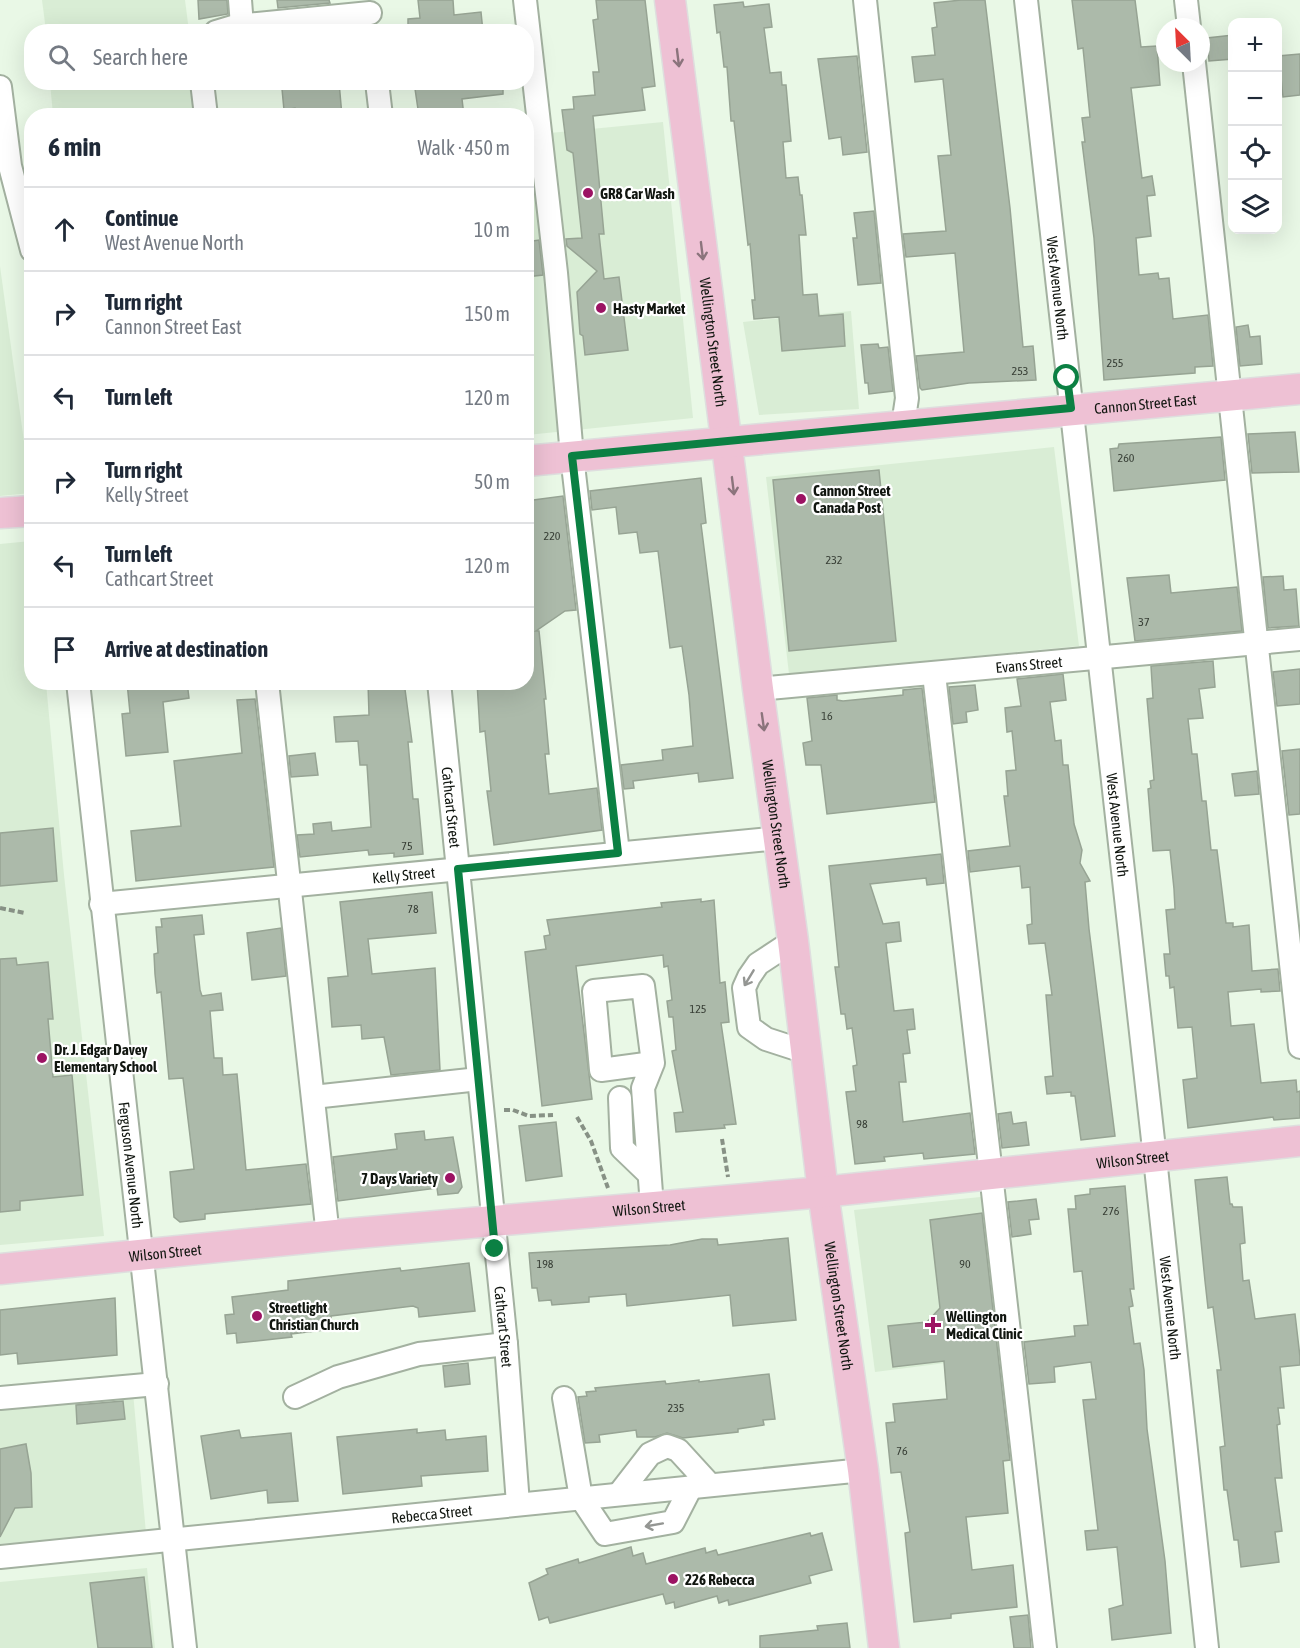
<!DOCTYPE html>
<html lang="en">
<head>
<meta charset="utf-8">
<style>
	:root { --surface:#fff; --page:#f2f2f3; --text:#1f2937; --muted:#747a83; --line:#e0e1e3 }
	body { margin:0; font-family:"Asap Condensed",sans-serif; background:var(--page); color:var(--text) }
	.controls { position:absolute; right:18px; top:18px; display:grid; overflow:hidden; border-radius:12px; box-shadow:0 6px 24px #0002 }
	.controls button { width:54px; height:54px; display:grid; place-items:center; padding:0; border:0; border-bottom:2px solid var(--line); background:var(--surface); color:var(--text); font:30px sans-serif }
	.compass { position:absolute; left:1156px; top:18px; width:54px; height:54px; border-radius:50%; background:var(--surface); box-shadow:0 6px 24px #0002; rotate:336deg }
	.stop { position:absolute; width:18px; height:18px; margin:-14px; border:4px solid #0b8043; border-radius:50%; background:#fff }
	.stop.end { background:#0b8043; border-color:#fff; box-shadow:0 2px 6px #0008 }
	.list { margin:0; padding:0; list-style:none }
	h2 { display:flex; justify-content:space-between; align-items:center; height:78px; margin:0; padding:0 24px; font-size:26px }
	h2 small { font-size:20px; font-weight:400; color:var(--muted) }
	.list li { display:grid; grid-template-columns:39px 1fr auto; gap:18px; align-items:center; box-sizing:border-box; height:84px; padding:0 24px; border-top:2px solid var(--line) }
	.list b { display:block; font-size:22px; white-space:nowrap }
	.list p { margin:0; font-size:20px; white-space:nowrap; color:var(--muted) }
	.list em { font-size:20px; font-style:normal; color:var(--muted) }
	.icon { flex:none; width:33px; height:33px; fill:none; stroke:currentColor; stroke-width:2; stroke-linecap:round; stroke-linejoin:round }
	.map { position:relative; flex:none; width:1300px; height:1648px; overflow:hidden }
	.search { position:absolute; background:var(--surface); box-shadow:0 6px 24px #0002; left:24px; top:24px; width:510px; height:66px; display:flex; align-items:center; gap:15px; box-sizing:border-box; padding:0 21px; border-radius:24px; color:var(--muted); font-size:22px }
	.panel { position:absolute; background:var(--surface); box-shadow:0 6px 24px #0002; left:24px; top:108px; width:510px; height:582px; border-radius:24px }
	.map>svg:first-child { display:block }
	.built { fill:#d9edd5 }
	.building { fill:#acbaaa; stroke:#97a494; stroke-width:1.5 }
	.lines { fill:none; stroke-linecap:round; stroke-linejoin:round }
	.minor-casing { stroke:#a3b1a0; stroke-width:26 }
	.major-casing { stroke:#dedede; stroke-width:33 }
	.path { stroke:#879185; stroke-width:4; stroke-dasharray:6 3; stroke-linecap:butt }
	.minor { stroke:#fff; stroke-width:22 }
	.major { stroke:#eec1d4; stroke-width:30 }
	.oneway { stroke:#8b747c }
	.oneway2 { stroke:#949693 }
	.route { stroke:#0b8043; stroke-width:8 }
	.poi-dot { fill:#9c1363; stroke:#fff; stroke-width:2 }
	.labels { text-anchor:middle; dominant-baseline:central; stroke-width:4.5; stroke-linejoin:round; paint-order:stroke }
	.number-label { font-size:12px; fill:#383f36 }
	.poi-label { font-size:15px; font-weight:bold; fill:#111610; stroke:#fff; text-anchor:start }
	.street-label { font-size:15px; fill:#111610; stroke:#fff }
</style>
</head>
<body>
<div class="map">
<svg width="1300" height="1648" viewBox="0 0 1300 1648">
	<rect width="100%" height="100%" fill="#e9f8e6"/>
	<g class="built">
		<polygon points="42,0 185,0 189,31 46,31"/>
		<polygon points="50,83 197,83 201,115 53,115"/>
		<polygon points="663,122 693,418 527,435 527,195 557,192 550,133"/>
		<polygon points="0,266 31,493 0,496"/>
		<polygon points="851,311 859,409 759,415 743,322"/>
		<polygon points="1054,447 1079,646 789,674 766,477"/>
		<polygon points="31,541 32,682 46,683 64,875 104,1236 0,1245 0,544"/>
		<polygon points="990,1196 1008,1355 875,1372 854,1210"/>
		<polygon points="132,1382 146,1533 0,1544 0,1395"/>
		<polygon points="147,1568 155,1648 0,1648 0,1582"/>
	</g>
	<g class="building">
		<polygon points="198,0 227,0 228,14 199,19"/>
		<polygon points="277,0 329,0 330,3 278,8"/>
		<polygon points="418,0 453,0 454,15 481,12 483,32 408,32 408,19 420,18"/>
		<polygon points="596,0 645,0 655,86 642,88 645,110 593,116 604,234 599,234 604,279 619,277 628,350 585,355 583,336 580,334 577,292 597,271 567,246 566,239 582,238 573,153 567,150 562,110 574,109 573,97 595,95 593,72 599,72 593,20 598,19"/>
		<polygon points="961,0 985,0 1010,208 1023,347 1033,346 1036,380 969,383 922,390 920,388 916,356 964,352 955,253 906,257 903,234 946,231 938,156 951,155 943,79 915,82 912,57 935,55 932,28 937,27 934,3"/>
		<polygon points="1072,0 1135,0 1141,47 1157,46 1160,85 1131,88 1142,178 1152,176 1155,195 1147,196 1151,236 1136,238 1139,275 1158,273 1159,279 1169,278 1173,319 1208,315 1213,366 1195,367 1195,373 1104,380 1094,238 1082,142 1085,142 1082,118 1090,117 1083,48 1078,49"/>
		<polygon points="743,2 744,7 769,4 772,27 764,28 770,73 781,72 782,85 786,85 791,141 783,142 786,178 798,177 800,195 802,195 806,235 799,235 803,295 817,294 819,316 843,314 845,346 782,351 779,317 754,319 752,300 755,300 750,244 748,245 734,121 731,121 727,67 724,67 720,32 717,33 714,5"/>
		<polygon points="1233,35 1233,59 1209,61 1207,38"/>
		<polygon points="1300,54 1300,95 1283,97 1281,78 1278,78 1278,56"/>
		<polygon points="857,56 867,152 843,155 841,137 829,139 818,59"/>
		<polygon points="339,82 342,116 312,116 312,112 296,114 295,108 284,110 282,89 293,88 293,84"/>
		<polygon points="414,82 503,82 503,94 462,99 464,116 419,116"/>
		<polygon points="874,211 881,283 858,285 853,238 857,238 854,213"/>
		<polygon points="539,240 543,275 526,277 526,242"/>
		<polygon points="1248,325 1250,337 1260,336 1262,364 1240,366 1236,327"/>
		<polygon points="878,344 879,348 888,347 893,391 869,394 868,383 865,383 861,345"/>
		<polygon points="1295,432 1299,472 1252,473 1248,434"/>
		<polygon points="1221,437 1225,480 1114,491 1110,449 1118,448 1119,444"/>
		<polygon points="879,470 896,641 789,651 773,480"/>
		<polygon points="701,478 706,523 701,524 733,778 699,782 698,773 633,781 634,788 624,789 621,765 663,760 662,750 693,746 689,695 682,646 670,648 658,551 640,553 637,532 619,534 616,507 592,510 590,491"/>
		<polygon points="563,496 576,610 565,611 536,631 539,631 546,699 544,699 549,754 545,754 549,794 597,788 602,830 494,845 487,791 491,791 485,731 480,732 477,682 526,682 526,501"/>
		<polygon points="1169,575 1171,593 1237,587 1242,631 1135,641 1127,578"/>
		<polygon points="1283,576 1284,590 1296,589 1299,626 1268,628 1263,577"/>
		<polygon points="1213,661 1215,687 1199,689 1203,718 1188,719 1192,754 1197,754 1202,801 1206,801 1211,850 1217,850 1226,923 1233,923 1233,927 1249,925 1252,971 1278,969 1280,991 1261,992 1261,989 1228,992 1231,1026 1254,1024 1261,1083 1296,1080 1297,1092 1300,1091 1300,1118 1274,1120 1273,1117 1188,1128 1183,1080 1197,1078 1192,1027 1178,1028 1174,987 1170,988 1169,976 1166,976 1164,954 1170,954 1166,910 1175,909 1174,889 1170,850 1153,851 1148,789 1151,788 1150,781 1154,780 1147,699 1153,698 1151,666"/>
		<polygon points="1300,669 1300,704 1277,706 1273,672"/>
		<polygon points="1063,674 1066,700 1050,702 1055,741 1061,740 1063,765 1068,765 1074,824 1082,850 1080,863 1090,881 1085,882 1089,929 1115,1136 1081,1140 1075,1096 1071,1096 1071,1092 1047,1094 1045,1077 1053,1076 1046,995 1052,995 1045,943 1029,944 1027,925 1032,924 1030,887 1022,888 1020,866 970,872 968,851 1010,846 1004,796 1008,796 1006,771 1016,770 1012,731 1007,732 1005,708 1021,706 1017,679"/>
		<polygon points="127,682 187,682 189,698 163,702 168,752 126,756 122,714 130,713"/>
		<polygon points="368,682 404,682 412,742 408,742 413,799 418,799 423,854 394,857 394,853 369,855 368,850 300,857 297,835 314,834 313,824 331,822 332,831 371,827 367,765 360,765 358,741 336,742 334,717 369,715"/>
		<polygon points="975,685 978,710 966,712 967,722 953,724 949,687"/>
		<polygon points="922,688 935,802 827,814 821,765 806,765 803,743 812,741 807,698 837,695 837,700 843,701 903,695 903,690"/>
		<polygon points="255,699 274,867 136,881 131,831 181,826 174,761 242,753 237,700"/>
		<polygon points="1300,749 1300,814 1289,815 1282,751"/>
		<polygon points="315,753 318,775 291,777 289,756"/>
		<polygon points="1257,771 1259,794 1235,796 1232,774"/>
		<polygon points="53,828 57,881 0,886 0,833"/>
		<polygon points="941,854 944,883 927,885 926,878 870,884 883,924 899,922 901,941 886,943 894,1011 913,1009 915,1029 907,1030 910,1053 903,1054 906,1082 899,1082 903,1122 970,1113 975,1154 924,1159 923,1153 884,1157 885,1161 855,1164 846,1092 856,1091 853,1066 857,1065 852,1028 847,1029 845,1014 841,1014 835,967 839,967 829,866"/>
		<polygon points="432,892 436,933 368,939 372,974 435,968 440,1070 391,1075 384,1037 362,1039 361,1025 332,1027 328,978 348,976 340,902"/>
		<polygon points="701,899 701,902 714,900 720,983 725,982 729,1022 721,1023 736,1124 724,1125 725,1128 676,1132 674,1113 683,1112 672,1051 676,1050 673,1017 669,1017 667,1001 672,1000 668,966 664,967 663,955 576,966 592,1099 542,1106 525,952 546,949 544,936 550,935 547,920 662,907 661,903"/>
		<polygon points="202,915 204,934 194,935 200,990 202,996 221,993 223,1010 210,1011 214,1058 222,1058 223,1075 237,1074 246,1170 306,1164 311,1204 205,1214 205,1219 180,1222 174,1217 170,1172 194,1169 183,1078 169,1079 161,992 157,993 155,974 154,954 158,953 156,927 162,927 161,919"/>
		<polygon points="281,928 286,976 252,980 247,933"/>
		<polygon points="16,958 17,965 48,962 53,1019 48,1019 53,1077 72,1075 83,1195 20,1201 20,1210 0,1212 0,959"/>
		<polygon points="1011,1112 1013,1124 1026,1122 1029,1145 1002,1148 998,1114"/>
		<polygon points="556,1122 562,1176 526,1181 519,1126"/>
		<polygon points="424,1131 425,1140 453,1137 462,1187 458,1193 438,1195 437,1188 338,1201 333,1157 397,1149 395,1134"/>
		<polygon points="1227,1177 1230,1204 1232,1204 1233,1207 1242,1207 1245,1243 1240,1244 1243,1281 1249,1280 1255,1319 1295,1314 1300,1357 1300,1365 1280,1367 1284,1408 1278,1408 1280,1424 1277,1425 1282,1478 1275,1478 1282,1531 1275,1532 1279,1562 1241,1567 1238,1540 1234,1540 1227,1490 1224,1490 1220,1447 1225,1446 1217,1370 1221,1370 1213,1307 1208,1308 1205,1281 1195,1180"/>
		<polygon points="1125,1186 1134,1289 1130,1289 1133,1306 1129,1307 1134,1344 1140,1343 1144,1370 1147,1429 1165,1561 1171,1633 1112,1640 1109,1609 1123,1605 1117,1547 1087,1550 1085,1531 1098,1530 1083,1400 1096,1399 1091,1362 1054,1367 1055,1382 1029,1384 1024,1342 1075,1336 1074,1326 1088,1325 1082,1271 1074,1272 1068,1209 1076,1209 1075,1196 1090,1194 1090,1189"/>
		<polygon points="1036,1199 1039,1219 1029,1220 1031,1234 1012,1237 1008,1202"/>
		<polygon points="982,1213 1010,1460 1003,1461 1008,1513 966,1517 972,1570 1013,1565 1017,1607 951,1614 951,1618 914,1622 905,1533 910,1532 901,1472 891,1473 886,1423 895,1422 893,1404 947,1399 944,1361 893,1367 888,1326 927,1322 940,1308 930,1220"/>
		<polygon points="788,1238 796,1320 733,1326 730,1295 627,1306 626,1294 589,1297 589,1302 552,1305 551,1300 539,1301 537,1288 532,1288 529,1253 670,1245 702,1239 717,1239 718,1245"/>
		<polygon points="469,1263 475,1311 419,1317 418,1308 413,1306 331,1316 332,1329 291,1334 292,1337 237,1343 236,1333 227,1334 225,1315 234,1314 232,1297 288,1290 288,1281 400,1268 401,1271"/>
		<polygon points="115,1298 117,1355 18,1364 17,1353 0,1355 0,1310"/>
		<polygon points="468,1363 470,1384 445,1387 443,1366"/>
		<polygon points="769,1374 775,1419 763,1420 764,1425 738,1429 738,1432 683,1438 667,1433 655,1437 637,1437 636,1430 599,1435 600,1442 585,1443 578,1397 587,1396 586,1392 596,1391 595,1388 665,1381 666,1384 699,1380 699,1382"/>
		<polygon points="123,1401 125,1419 77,1424 76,1405"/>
		<polygon points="417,1429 417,1433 445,1430 446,1440 486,1436 488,1471 421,1476 422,1486 343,1494 337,1437"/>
		<polygon points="239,1430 241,1438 291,1433 298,1501 268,1503 267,1490 211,1499 201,1436"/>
		<polygon points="26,1444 31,1473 32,1507 15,1508 0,1537 0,1449"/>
		<polygon points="810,1533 811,1536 822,1533 832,1570 809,1576 811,1583 729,1605 728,1600 719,1603 717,1596 675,1608 674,1602 666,1604 663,1594 550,1623 548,1617 539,1620 529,1583 548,1574 546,1569 578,1559 579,1563 631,1547 633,1556 643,1553 646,1564 705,1548 706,1553 716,1550 718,1555"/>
		<polygon points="144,1577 152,1648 98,1648 90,1583"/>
		<polygon points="1028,1615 1031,1648 1014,1648 1010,1617"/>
		<polygon points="847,1623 850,1648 760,1648 760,1636 818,1630 817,1626"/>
	</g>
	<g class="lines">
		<defs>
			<g id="minor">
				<polyline points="240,0 242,26"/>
				<polyline points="525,0 556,273 572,456 618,853"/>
				<polyline points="865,0 907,398 903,425"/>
				<path id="s1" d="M1026,0l129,1158 52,490"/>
				<polyline points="1186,0 1189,27"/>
				<polyline points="216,32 236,26 370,13"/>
				<polyline points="1194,63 1300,1047"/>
				<polyline points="202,82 206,116"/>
				<polyline points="377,82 381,116"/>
				<polyline points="0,87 10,166 32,250"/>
				<polyline points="934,674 1045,1648"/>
				<path id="s2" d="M78,682l107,966"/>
				<polyline points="267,682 328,1236"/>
				<path id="s3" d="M439,682l67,662 12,160"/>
				<path id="s4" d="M758,689l542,-50"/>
				<path id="s5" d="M101,904l678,-66"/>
				<polyline points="793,941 758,964 749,977 744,988 749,1027 766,1039 806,1052"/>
				<polyline points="313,1097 479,1079"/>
				<polyline points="620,1098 622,1148 649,1174"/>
				<polyline points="652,1206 643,1088 653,1063 643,986 594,991 601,1070 653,1063"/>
				<polyline points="295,1397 338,1377 419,1354 506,1344"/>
				<polyline points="0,1398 157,1384"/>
				<polyline points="564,1398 581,1498 605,1534 673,1522 691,1487"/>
				<polyline points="619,1494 650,1454 667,1446 678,1450 710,1485"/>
				<path id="s6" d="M0,1557l863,-87"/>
			</g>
			<g id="major">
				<path id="s7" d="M670,0l88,689 35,252 30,251 40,278 21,178"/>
				<path id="s8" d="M526,461l774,-72"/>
				<polyline points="0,513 32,511"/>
				<path id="s9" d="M0,1269l346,-35 477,-42 477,-51"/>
			</g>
		</defs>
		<use href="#minor" class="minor-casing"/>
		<use href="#major" class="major-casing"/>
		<g class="path">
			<polyline points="0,908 25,913"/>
			<polyline points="504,1110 513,1110 529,1116 553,1115"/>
			<polyline points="577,1117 591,1141 608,1188"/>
			<polyline points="722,1139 728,1177"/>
		</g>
		<use href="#minor" class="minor"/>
		<use href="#major" class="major"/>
	</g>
	<defs><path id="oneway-shaft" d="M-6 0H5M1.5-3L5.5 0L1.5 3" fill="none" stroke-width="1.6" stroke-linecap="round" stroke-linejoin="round" transform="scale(1.5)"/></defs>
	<g class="oneway">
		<use href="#oneway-shaft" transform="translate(678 58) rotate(83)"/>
		<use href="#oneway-shaft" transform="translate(702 251) rotate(83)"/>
		<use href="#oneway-shaft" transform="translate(733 486) rotate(83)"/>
		<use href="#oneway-shaft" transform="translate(763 722) rotate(82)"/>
	</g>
	<g class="oneway2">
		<use href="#oneway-shaft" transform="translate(749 978) rotate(121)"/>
		<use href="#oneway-shaft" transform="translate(654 1525) rotate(170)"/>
	</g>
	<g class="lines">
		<polyline class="route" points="495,1249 458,869 618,853 572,456 1071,408 1067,378"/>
	</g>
	<g class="poi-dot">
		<circle cx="588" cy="193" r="6"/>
		<circle cx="601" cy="308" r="6"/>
		<circle cx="801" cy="499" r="6"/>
		<circle cx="42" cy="1058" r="6"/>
		<circle cx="450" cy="1178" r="6"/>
		<circle cx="257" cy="1316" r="6"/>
		<path d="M930 1316h6v6h6v6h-6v6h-6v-6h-6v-6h6z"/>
		<circle cx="673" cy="1579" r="6"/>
	</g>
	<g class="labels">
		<g class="number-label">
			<text x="1115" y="363">255</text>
			<text x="1020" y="371">253</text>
			<text x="1126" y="458">260</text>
			<text x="552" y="536">220</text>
			<text x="834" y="560">232</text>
			<text x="1144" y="622">37</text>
			<text x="827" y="716">16</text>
			<text x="407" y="846">75</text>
			<text x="413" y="909">78</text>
			<text x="698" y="1009">125</text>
			<text x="862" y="1124">98</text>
			<text x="1111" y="1211">276</text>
			<text x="545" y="1264">198</text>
			<text x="965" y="1264">90</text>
			<text x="676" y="1408">235</text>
			<text x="902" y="1451">76</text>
		</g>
		<g class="poi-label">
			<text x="600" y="193">GR8 Car Wash</text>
			<text x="613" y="308">Hasty Market</text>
			<text x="813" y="490">Cannon Street<tspan x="813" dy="17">Canada Post</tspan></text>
			<text x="54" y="1049">Dr. J. Edgar Davey<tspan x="54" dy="17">Elementary School</tspan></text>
			<text x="438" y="1178" text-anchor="end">7 Days Variety</text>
			<text x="269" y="1307">Streetlight<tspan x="269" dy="17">Christian Church</tspan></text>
			<text x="946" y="1316">Wellington<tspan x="946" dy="17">Medical Clinic</tspan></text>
			<text x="685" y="1579">226 Rebecca</text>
		</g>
		<g class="street-label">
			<text stroke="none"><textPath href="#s1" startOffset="290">West Avenue North</textPath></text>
			<text stroke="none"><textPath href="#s7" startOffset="345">Wellington Street North</textPath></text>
			<text stroke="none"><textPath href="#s8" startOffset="622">Cannon Street East</textPath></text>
			<text stroke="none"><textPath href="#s4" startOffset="272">Evans Street</textPath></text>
			<text stroke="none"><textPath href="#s3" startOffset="126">Cathcart Street</textPath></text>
			<text stroke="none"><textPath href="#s7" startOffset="831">Wellington Street North</textPath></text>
			<text stroke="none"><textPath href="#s1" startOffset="830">West Avenue North</textPath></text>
			<text stroke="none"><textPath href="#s5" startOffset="304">Kelly Street</textPath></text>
			<text stroke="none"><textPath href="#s9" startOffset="1138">Wilson Street</textPath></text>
			<text stroke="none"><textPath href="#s2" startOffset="486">Ferguson Avenue North</textPath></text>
			<text stroke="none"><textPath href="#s9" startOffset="652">Wilson Street</textPath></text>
			<text stroke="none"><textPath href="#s9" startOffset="166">Wilson Street</textPath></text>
			<text stroke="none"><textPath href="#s7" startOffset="1317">Wellington Street North</textPath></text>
			<text stroke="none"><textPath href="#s1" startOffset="1316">West Avenue North</textPath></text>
			<text stroke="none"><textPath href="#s3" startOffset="648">Cathcart Street</textPath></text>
			<text stroke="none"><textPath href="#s6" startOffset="434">Rebecca Street</textPath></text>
		</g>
	</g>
</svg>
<div class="controls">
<button>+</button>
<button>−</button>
<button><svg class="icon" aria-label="locate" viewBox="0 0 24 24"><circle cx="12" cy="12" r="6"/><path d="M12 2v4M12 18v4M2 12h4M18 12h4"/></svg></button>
<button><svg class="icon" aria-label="layers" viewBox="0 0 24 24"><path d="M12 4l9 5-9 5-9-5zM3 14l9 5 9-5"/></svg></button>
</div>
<svg class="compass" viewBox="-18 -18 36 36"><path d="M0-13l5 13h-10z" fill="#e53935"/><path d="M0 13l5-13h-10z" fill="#747a83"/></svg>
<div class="stop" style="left:1067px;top:378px"></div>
<div class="stop end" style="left:495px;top:1249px"></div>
<div class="search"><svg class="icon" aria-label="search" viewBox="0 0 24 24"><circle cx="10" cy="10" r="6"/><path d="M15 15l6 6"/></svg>Search here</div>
<section class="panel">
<h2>6 min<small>Walk · 450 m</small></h2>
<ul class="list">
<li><svg class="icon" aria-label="ahead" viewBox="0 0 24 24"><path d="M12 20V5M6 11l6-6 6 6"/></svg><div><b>Continue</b><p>West Avenue North</p></div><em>10 m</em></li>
<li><svg class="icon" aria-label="right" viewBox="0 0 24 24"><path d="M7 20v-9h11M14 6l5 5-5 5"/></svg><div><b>Turn right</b><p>Cannon Street East</p></div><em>150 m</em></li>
<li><svg class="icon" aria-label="left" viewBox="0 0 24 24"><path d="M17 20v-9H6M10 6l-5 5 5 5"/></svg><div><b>Turn left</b></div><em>120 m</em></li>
<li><svg class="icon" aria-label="right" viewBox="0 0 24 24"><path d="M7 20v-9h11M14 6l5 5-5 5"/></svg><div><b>Turn right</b><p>Kelly Street</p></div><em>50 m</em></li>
<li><svg class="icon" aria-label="left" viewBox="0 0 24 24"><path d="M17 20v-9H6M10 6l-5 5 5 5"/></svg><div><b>Turn left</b><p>Cathcart Street</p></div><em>120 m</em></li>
<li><svg class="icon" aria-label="arrive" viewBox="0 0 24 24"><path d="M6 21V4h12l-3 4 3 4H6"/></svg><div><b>Arrive at destination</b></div></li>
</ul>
</section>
</div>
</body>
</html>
